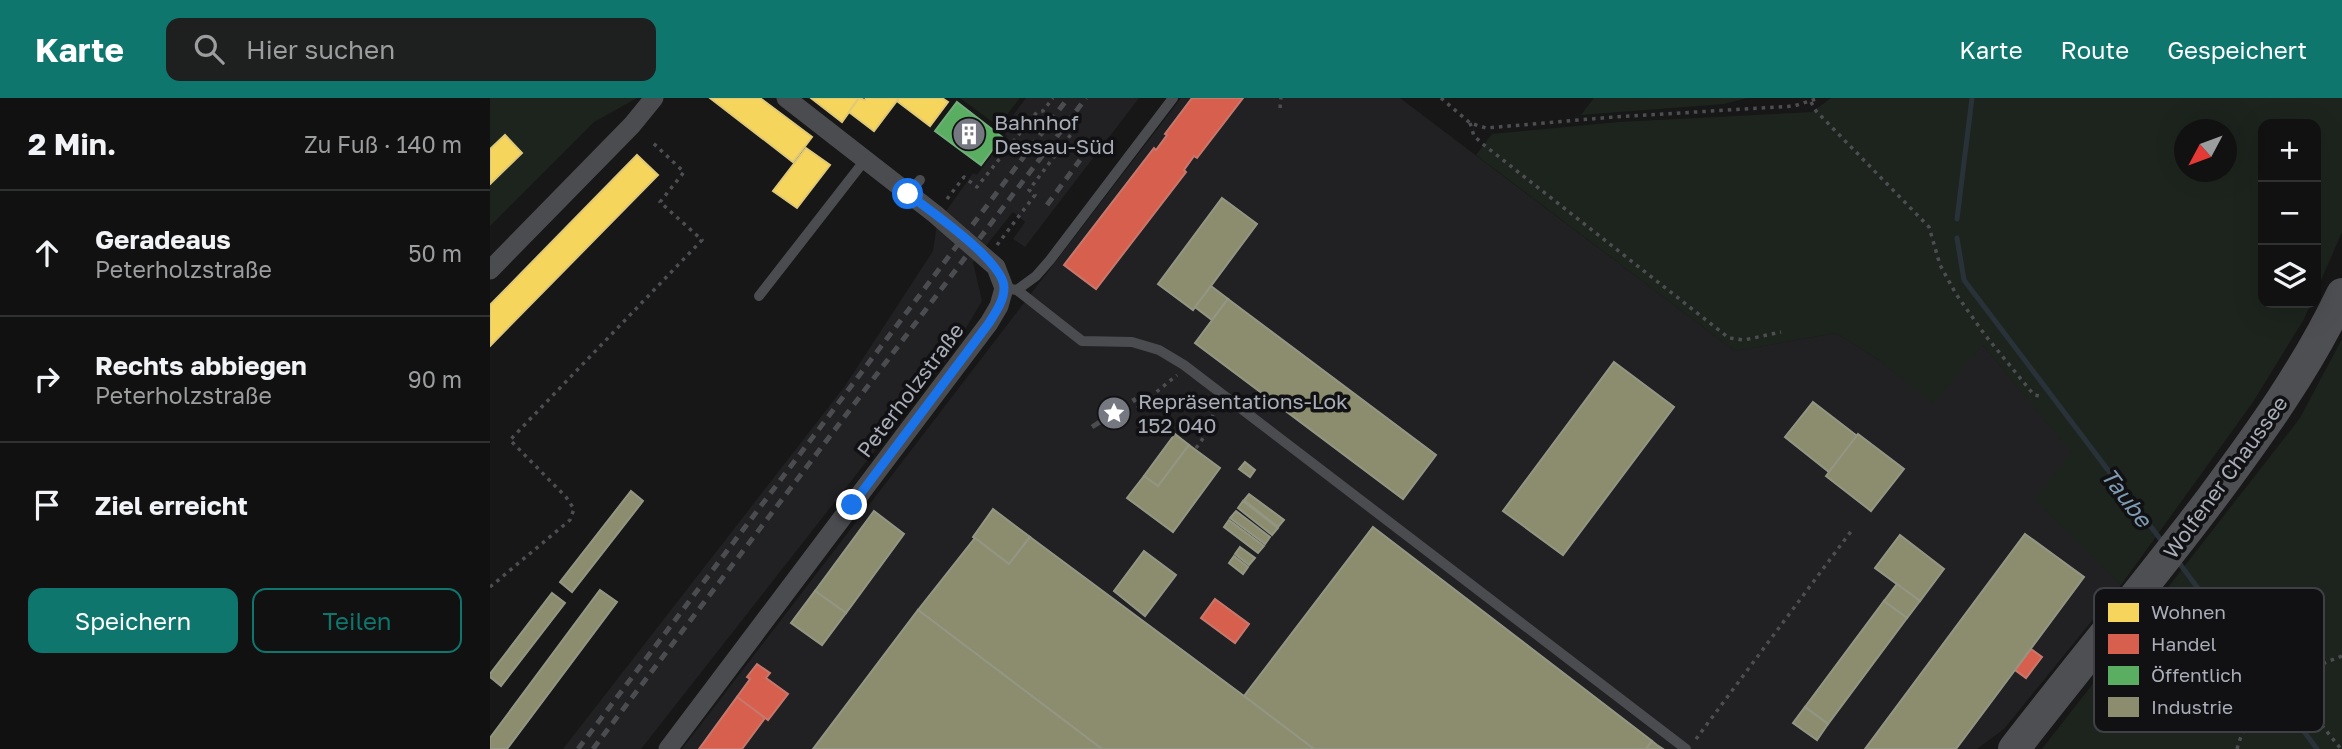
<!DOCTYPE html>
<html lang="de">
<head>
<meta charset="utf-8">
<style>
	:root { --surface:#111; --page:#1e1f1f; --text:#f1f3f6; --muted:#9c9d9f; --line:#303131; --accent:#0f766e }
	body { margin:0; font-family:"Golos Text",sans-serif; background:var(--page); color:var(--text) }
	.controls { position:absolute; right:21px; top:21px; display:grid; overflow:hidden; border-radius:14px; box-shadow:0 7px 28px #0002 }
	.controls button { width:63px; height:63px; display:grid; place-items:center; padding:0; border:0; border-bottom:2px solid var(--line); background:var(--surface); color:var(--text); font:35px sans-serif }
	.compass { position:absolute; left:1684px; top:21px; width:63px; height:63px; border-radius:50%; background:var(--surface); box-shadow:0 7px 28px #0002; rotate:229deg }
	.stop { position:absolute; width:21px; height:21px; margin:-16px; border:5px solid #1a73e8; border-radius:50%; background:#fff }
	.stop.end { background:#1a73e8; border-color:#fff; box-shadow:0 2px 7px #0008 }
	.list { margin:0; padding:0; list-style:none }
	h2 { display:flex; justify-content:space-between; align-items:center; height:91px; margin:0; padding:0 28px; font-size:30px }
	h2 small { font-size:23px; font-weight:400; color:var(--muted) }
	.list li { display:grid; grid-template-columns:46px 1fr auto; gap:21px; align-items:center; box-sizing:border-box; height:126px; padding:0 28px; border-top:2px solid var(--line) }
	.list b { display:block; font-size:26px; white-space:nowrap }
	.list p { margin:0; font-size:23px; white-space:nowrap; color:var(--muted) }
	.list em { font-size:23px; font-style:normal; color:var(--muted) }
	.actions { display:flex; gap:14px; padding:21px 28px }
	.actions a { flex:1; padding:16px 0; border:2px solid var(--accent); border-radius:14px; text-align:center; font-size:24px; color:var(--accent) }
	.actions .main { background:var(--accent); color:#fff }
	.icon { flex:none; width:38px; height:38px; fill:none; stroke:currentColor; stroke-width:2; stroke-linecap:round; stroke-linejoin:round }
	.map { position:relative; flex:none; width:1852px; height:651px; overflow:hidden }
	header { display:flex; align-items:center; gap:42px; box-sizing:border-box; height:98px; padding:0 35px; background:var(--accent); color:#fff }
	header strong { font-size:33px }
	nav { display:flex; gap:38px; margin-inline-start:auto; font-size:24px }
	.search { width:490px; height:63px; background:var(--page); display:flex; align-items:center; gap:18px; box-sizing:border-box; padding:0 24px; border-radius:14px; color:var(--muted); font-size:26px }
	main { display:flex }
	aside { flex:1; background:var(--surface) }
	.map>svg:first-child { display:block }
	.built { fill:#212123 }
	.green { fill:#1d241e; fill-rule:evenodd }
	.homes { fill:#f6d55c; stroke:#dfc978; stroke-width:2 }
	.shops { fill:#d6604d; stroke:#c8776d; stroke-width:2 }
	.public { fill:#5aae61; stroke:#71ae7b; stroke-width:2 }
	.industry { fill:#8c8c6e; stroke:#949684; stroke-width:2 }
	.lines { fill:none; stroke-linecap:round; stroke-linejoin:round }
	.stream { stroke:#2a3239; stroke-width:5 }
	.path { stroke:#4d4e52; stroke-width:3.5; stroke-dasharray:3.5 5; stroke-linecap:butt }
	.service { stroke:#4b4c50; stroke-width:10 }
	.minor { stroke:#4b4c50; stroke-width:19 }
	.primary { stroke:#4d4f52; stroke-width:32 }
	.rail { stroke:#4b4c4f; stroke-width:5; stroke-dasharray:9 7; stroke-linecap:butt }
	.route { stroke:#1a73e8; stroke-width:9 }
	.labels { text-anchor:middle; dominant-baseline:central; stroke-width:7; stroke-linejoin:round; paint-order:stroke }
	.poi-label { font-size:21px; fill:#a8adb8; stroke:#111113; text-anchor:start }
	.street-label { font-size:21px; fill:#a8adb8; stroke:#111113 }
	.water-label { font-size:23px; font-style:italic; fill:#7f9bb3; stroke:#111113 }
	.key { fill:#111113; stroke:#3e4045; stroke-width:2 }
	.key-label { font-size:19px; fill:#a8adb8 }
</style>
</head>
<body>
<header>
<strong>Karte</strong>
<div class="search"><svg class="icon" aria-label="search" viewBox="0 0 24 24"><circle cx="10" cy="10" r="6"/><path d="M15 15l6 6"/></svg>Hier suchen</div>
<nav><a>Karte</a><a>Route</a><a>Gespeichert</a></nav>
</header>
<main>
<aside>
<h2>2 Min.<small>Zu Fuß · 140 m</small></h2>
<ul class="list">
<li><svg class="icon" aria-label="ahead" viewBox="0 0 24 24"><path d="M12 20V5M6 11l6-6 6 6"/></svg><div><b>Geradeaus</b><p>Peterholzstraße</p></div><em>50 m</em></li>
<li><svg class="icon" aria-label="right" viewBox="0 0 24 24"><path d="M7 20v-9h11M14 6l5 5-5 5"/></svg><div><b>Rechts abbiegen</b><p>Peterholzstraße</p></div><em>90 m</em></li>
<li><svg class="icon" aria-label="arrive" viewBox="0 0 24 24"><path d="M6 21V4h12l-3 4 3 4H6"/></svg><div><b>Ziel erreicht</b></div></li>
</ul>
<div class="actions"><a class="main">Speichern</a><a>Teilen</a></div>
</aside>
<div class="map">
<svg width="1852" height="651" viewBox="0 0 1852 651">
	<rect width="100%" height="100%" fill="#171717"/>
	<g class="built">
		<polygon points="536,0 649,0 535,149 523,141 535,124 523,114 483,164 492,203 460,257 151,651 73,651 355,288 443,153 447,126 483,75 487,77 517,38 512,32"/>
		<polygon points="691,0 910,0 1245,253 1346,235 1391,263 1493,247 1582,354 1610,464 1631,487 1514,631 1487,651 192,651"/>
	</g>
	<g class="green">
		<polygon points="0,0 147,0 104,24 0,128"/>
		<polygon points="470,0 530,0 508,28"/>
		<polygon points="1104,0 1257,0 1234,6 1091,17"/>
		<path d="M1341,0h511v134l-26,60v-168h-53v179h48l-7,16 -51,83 -132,183 -86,-85 36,-48 -88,-107 -51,59 -51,-43 -45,-28 -101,18 -259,-196 16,-21 127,-12 193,-10zM1694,32h42v42h-42z"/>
		<polygon points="1852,241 1852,651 1552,651 1810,320"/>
	</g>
	<g class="homes">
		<polygon points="220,0 270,0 322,39 303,64"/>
		<polygon points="321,0 369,0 352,24"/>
		<polygon points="369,0 375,2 376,0 409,0 384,33 359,14"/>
		<polygon points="409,0 452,0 458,4 440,28 407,3"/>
		<polygon points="15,37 32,55 0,86 0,51"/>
		<polygon points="316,50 340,67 307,110 283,93"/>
		<polygon points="147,57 168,77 0,248 0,207"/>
	</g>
	<g class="shops">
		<polygon points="702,0 753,0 707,60 704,58 694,72 696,74 606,191 574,167 664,50 666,52 677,37 675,36"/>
		<polygon points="725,501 759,526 745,545 711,520"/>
		<polygon points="1541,551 1552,559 1536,580 1525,572"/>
		<polygon points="267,566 280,575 276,580 298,596 278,622 247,599 260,581 257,579"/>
		<polygon points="247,599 275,620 252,651 209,651"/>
	</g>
	<polygon class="public" points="467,4 512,39 491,67 445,33"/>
	<g class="industry">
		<polygon points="732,100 767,126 703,212 668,186"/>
		<polygon points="721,188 738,201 722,222 705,209"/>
		<polygon points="738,201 946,357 913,401 705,245"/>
		<polygon points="1124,264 1184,309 1073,457 1013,413"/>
		<polygon points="1323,304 1367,338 1339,374 1295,339"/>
		<polygon points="685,336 699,347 668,388 654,378"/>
		<polygon points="1368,336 1414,371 1381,413 1336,378"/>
		<polygon points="699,347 730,370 683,434 637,400 654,378 668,388"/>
		<polygon points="755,364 765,372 760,379 749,371"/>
		<polygon points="141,393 153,403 82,494 70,484"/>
		<polygon points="759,396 794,422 788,429 754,402"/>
		<polygon points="753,403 788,430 782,437 748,410"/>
		<polygon points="503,411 540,439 519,466 483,439"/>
		<polygon points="384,413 414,436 356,515 325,493"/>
		<polygon points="746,413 780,439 775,446 740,420"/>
		<polygon points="739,422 774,448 768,455 734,429"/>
		<polygon points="883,429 1162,643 1156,651 824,651 754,598"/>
		<polygon points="1535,436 1594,479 1525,572 1466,651 1375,651"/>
		<polygon points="1410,437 1454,471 1430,503 1385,470"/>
		<polygon points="540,439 754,598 824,651 612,651 428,512 485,440 519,466"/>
		<polygon points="750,449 765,460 759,467 745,456"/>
		<polygon points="654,453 686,477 655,518 624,493"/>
		<polygon points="744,458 758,469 753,476 739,465"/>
		<polygon points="1407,486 1430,503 1417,520 1394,503"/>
		<polygon points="110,492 127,504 17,651 0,651 0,640"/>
		<polygon points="325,493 356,515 332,547 301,525"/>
		<polygon points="62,495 75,505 11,588 0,579 0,576"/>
		<polygon points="1394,503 1417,520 1338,626 1315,609"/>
		<polygon points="428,512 612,651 323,651"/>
		<polygon points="1315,609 1338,626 1327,642 1303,625"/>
		<polygon points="1162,643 1167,647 1173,651 1156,651"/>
	</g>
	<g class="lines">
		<g class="stream">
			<polyline points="1467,121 1482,0"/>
			<polyline points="1467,140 1474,182 1674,446"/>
			<polyline points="1687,462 1827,651"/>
		</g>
		<g class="path">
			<polyline points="951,0 980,25 996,30 1124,19 1304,8 1329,0"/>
			<polyline points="1321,4 1326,13 1439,129 1450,167 1466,196 1495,237 1544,297 1551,298"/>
			<polyline points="790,10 791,0"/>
			<polyline points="980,25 984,38 994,47 1239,240 1254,242 1291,234"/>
			<polyline points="457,101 474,79 487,89 547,14 553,13 563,0"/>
			<polyline points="507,147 545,97 539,92 582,35"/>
			<polyline points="647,310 687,277"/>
			<polyline points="706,350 714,339 727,307"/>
			<polyline points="0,489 80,422 84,411 76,399 20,342 212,142 170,104 194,74 162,44"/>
			<polyline points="1794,581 1851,651"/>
			<polyline points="1206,641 1362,432"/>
			<path d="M1747,651c8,-29 24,-52 47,-70l58,-23"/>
		</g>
		<g class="service">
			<polyline points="418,96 430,82"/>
			<polyline points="514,190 527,192 592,243 642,244 669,252 694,267 1196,651"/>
			<polyline points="527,192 546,178 560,162 683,0"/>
			<polyline points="269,198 375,62"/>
		</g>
		<g class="minor">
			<polyline points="0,172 142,27 164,0"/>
			<polyline points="178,651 499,225 509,208 514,190 506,169 445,116 296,0"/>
		</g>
		<path class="primary" d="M1524,651c65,-84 133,-165 197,-250 49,-66 96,-131 131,-205"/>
		<g class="rail">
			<polyline points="557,107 590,62"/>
			<polyline points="602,329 646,301"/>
			<polyline points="88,651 578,0"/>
			<polyline points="103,651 596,0"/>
		</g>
	</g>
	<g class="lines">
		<path class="route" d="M362,407l137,-182c6,-10 15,-22 15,-35 1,-26 -75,-78 -96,-94"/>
	</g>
	<defs>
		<symbol id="building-disc" viewBox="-11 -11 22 22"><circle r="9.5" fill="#757880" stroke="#111113"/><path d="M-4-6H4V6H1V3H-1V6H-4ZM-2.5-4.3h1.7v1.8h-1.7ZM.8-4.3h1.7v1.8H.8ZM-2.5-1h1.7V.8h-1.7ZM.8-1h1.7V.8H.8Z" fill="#fff"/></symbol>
		<symbol id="sight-disc" viewBox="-11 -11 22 22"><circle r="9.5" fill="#757880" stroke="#111113"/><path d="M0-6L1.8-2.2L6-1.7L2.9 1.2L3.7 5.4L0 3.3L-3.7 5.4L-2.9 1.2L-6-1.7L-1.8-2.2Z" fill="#fff"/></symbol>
	</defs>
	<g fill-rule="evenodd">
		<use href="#building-disc" x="460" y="17" width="38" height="38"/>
		<use href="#sight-disc" x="605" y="296" width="38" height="38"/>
	</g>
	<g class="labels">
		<g class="poi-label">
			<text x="504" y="24">Bahnhof<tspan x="504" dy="24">Dessau-Süd</tspan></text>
			<text x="648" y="303">Repräsentations-Lok<tspan x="648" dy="24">152 040</tspan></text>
		</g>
		<g class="street-label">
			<text transform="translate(420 292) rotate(-53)">Peterholzstraße</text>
			<text transform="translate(1735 379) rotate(-54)">Wolfener Chaussee</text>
		</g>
		<g class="water-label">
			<text transform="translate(1637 399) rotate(53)">Taube</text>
		</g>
	</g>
	<rect x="1604" y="490" width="230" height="144" rx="10" class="key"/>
	<rect x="1618" y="505" width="31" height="19" fill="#f6d55c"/>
	<rect x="1618" y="536" width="31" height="20" fill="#d6604d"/>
	<rect x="1618" y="568" width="31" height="19" fill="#5aae61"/>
	<rect x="1618" y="599" width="31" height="20" fill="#8c8c6e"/>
	<g class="key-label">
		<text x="1661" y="521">Wohnen</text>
		<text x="1661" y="553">Handel</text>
		<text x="1661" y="584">Öffentlich</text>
		<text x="1661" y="616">Industrie</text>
	</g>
</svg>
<div class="controls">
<button>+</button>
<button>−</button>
<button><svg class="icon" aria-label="layers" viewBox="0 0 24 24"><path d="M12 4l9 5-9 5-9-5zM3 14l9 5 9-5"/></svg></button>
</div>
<svg class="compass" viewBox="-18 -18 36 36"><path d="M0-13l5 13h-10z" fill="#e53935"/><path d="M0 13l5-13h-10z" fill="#9c9d9f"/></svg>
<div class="stop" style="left:418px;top:96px"></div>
<div class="stop end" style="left:362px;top:407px"></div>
</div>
</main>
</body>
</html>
